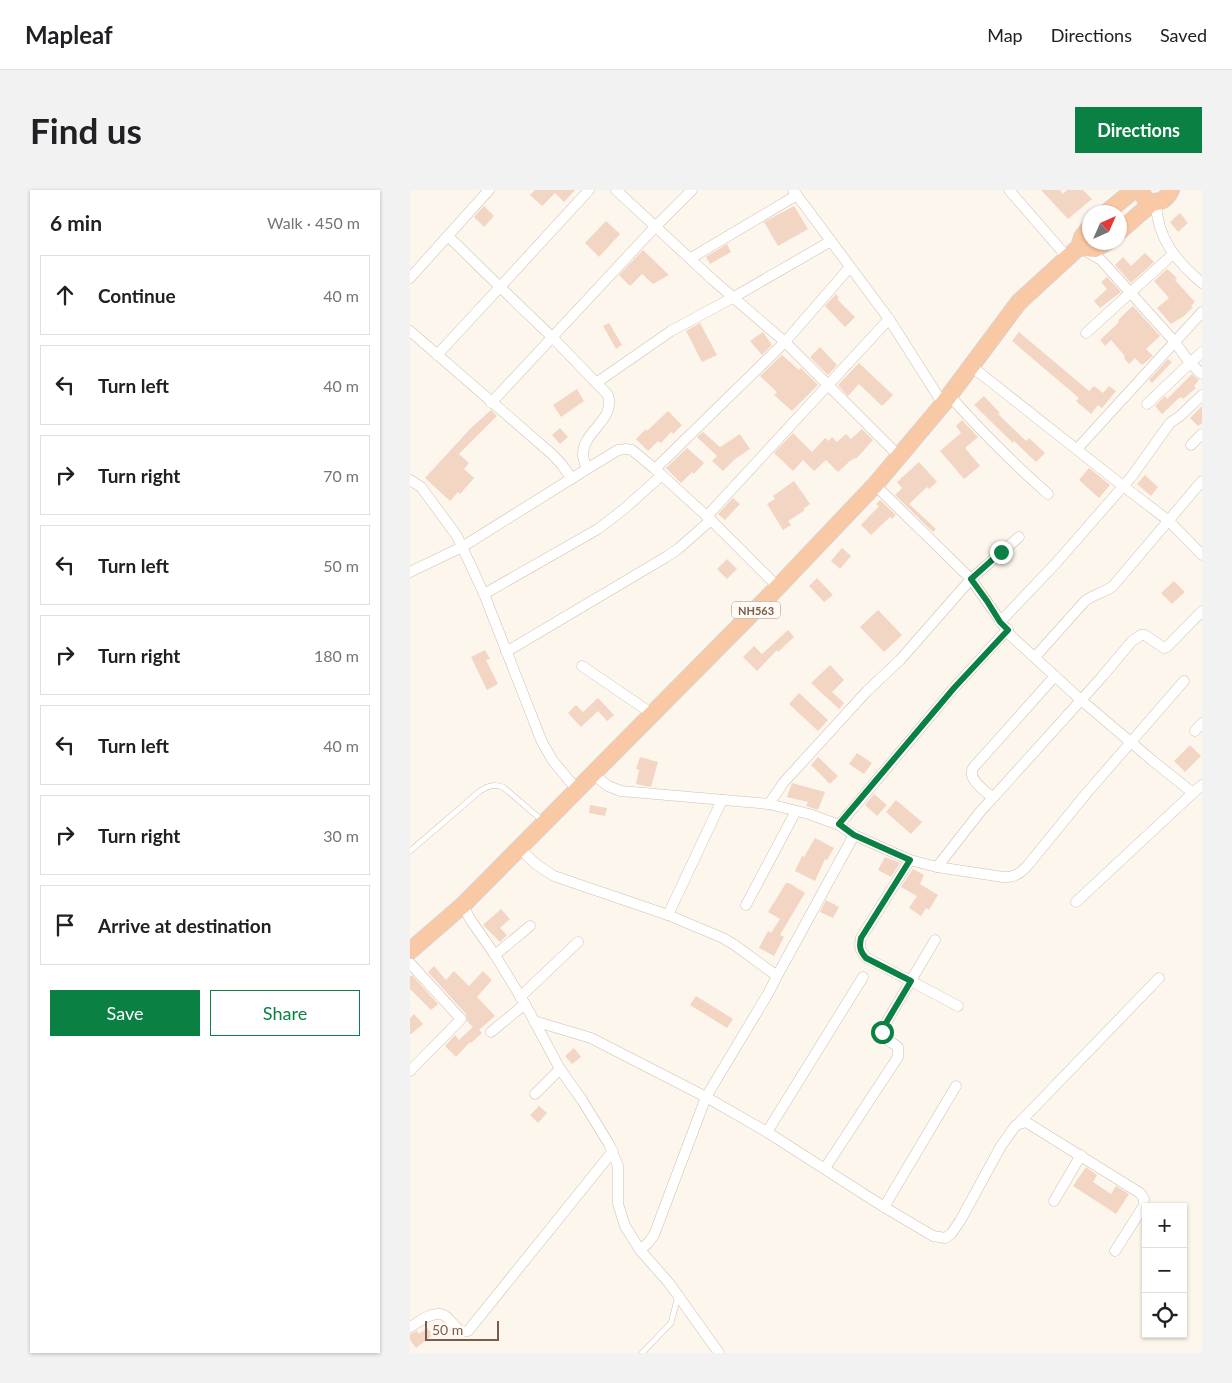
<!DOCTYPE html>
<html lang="en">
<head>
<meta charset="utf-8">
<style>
	:root { --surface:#fff; --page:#f2f2f2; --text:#202124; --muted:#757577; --line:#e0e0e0; --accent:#0b8043 }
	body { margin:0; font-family:Lato,sans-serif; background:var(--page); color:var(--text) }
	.controls { position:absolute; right:15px; bottom:15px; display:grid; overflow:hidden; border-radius:0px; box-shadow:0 1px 4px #0004 }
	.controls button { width:45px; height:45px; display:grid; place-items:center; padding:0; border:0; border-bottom:1px solid var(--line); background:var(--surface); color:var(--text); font:25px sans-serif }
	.compass { position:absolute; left:672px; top:15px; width:45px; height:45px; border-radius:50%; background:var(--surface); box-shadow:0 1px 4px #0004; rotate:45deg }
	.scale { position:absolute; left:15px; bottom:12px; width:74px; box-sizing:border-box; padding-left:5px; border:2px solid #7a5c4d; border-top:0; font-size:14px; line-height:18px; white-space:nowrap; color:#7a5c4d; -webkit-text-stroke:4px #fffaf3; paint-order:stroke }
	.stop { position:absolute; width:15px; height:15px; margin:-11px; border:4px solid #0b8043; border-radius:50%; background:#fff }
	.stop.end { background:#0b8043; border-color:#fff; box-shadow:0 1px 5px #0008 }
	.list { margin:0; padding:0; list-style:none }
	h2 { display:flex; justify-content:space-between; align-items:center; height:65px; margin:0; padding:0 20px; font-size:21px }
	h2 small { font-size:16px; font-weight:400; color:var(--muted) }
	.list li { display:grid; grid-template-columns:32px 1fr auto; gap:15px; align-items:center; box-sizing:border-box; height:80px; margin:0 10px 10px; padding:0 10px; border:1px solid var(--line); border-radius:0px }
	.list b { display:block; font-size:19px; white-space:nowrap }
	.list em { font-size:16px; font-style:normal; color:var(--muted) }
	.actions { display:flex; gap:10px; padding:15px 20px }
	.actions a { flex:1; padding:11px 0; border:1px solid var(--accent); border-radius:0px; text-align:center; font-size:18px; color:var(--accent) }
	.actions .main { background:var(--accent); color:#fff }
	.icon { flex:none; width:28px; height:28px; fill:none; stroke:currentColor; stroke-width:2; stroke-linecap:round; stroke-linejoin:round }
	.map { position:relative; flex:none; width:792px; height:1163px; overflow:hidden; border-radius:0px }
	header { display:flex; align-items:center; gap:30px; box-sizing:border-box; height:70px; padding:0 25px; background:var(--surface); border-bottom:1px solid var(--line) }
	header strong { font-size:24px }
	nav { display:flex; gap:28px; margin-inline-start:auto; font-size:18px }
	.intro { display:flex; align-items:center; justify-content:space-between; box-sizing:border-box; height:120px; padding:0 30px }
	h1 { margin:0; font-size:35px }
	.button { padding:12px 22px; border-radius:0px; background:var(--accent); color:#fff; font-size:18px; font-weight:700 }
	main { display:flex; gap:30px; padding:0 30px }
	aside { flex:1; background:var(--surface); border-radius:0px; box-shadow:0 1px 4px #0004 }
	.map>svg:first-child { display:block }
	.building { fill:#f3d5c3 }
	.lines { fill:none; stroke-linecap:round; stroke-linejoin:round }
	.service-casing { stroke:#d1beb0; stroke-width:6 }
	.minor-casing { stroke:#d1beb0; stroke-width:11 }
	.trunk-casing { stroke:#dad1cd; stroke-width:18 }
	.service { stroke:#fff; stroke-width:5 }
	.minor { stroke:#fff; stroke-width:10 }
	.trunk { stroke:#f9c8a4; stroke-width:16 }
	.route { stroke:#0b8043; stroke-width:6 }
	.labels { text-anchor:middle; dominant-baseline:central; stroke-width:5; stroke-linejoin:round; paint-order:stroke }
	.shield { fill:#fffaf3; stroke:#a28b7f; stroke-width:1 }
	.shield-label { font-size:11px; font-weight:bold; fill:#7a5c4d }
</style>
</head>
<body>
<header>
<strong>Mapleaf</strong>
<nav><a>Map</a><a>Directions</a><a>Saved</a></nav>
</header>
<div class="intro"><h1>Find us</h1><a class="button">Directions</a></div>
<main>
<aside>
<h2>6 min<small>Walk · 450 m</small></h2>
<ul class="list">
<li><svg class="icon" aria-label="ahead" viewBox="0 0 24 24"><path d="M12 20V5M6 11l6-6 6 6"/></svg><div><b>Continue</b></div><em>40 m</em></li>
<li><svg class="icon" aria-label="left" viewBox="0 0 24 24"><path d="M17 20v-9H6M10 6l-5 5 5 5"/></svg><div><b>Turn left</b></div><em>40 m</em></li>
<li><svg class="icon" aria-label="right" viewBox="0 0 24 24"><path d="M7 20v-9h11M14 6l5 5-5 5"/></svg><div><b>Turn right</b></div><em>70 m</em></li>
<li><svg class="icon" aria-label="left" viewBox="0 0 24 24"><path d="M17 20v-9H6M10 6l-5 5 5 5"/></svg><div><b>Turn left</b></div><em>50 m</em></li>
<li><svg class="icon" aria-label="right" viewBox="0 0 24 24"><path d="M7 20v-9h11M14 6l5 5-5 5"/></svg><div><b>Turn right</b></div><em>180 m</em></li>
<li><svg class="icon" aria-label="left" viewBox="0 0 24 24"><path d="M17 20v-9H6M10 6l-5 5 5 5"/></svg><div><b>Turn left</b></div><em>40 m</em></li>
<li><svg class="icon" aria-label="right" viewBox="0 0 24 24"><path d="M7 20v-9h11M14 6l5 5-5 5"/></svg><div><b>Turn right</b></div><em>30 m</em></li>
<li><svg class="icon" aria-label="arrive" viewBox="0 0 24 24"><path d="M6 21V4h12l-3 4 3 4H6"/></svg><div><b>Arrive at destination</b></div></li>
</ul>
<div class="actions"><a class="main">Save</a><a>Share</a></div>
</aside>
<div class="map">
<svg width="792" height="1163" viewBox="0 0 792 1163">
	<rect width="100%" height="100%" fill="#fdf6ec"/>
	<g class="building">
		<polygon points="125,0 165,0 154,12 145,3 132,16 120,5"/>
		<polygon points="631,0 650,0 653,4 657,0 673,0 682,9 658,29"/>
		<polygon points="74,16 84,26 74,37 64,27"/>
		<polygon points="384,16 398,39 368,56 354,32"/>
		<polygon points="770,23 778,33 768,42 760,32"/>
		<polygon points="196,31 210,44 189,67 175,53"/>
		<polygon points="317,54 321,62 300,74 296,67"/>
		<polygon points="233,60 259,85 243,94 232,84 220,96 209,85"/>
		<polygon points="735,63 744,72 721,93 705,75 713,67 721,76"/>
		<polygon points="757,79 767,88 765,90 785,112 781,116 783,117 774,126 761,134 747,118 759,108 744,91"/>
		<polygon points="697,87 711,102 690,118 684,111 697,99 691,92"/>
		<polygon points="426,104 429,108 427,109 445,127 435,137 415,116"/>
		<polygon points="723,116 750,146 736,159 743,166 732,175 725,168 719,174 714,168 715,166 701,150 695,156 690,150 709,132 708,131 713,125"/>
		<polygon points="199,133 212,155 206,159 193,136"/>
		<polygon points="290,133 307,165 292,172 276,141"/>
		<polygon points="353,142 362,155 352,165 340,151"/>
		<polygon points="609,142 679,201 684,196 693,203 699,196 706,201 692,218 688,215 681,224 666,211 669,208 602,151"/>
		<polygon points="410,157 427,175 418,185 400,167"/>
		<polygon points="372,165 389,180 391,178 408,195 382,221 364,205 367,202 350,186"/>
		<polygon points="758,169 762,172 742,193 739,190"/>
		<polygon points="449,173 483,205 472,216 449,194 438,206 428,195"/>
		<polygon points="782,184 789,190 784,196 786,198 773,209 771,207 768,209 752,224 745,216 755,206 757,209"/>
		<polygon points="167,199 174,211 151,227 143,215"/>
		<polygon points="574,206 590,223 588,224 616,251 619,248 635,263 626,272 604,251 603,253 564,215"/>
		<polygon points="792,216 792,233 788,236 780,228"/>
		<polygon points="81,220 87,226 49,264 59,273 54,279 64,288 50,304 48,302 40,311 15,288 61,238"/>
		<polygon points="258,221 272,235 263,244 261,242 251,253 248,251 238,261 226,249 236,239 237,241"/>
		<polygon points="552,230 568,247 555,258 570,276 554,289 530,261 551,243 546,236"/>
		<polygon points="150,238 158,247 150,254 142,245"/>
		<polygon points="452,239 463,250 446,269 445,268 440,271 428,282 416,270 404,281 393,270 383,281 364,263 383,243 402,262 415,248 419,251 422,247 427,252 436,244 441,249"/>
		<polygon points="293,242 310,257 330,244 340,259 325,269 313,281 302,271 307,266 287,247"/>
		<polygon points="277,258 294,273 284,284 282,282 271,293 256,278"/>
		<polygon points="509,272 527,292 519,299 517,297 499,314 526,339 523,342 485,305 492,298 487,292"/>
		<polygon points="679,278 700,295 689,308 669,290"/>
		<polygon points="735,285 748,297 741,306 727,294"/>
		<polygon points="384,291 400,314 393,319 395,320 378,331 381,335 373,340 357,314 365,309 363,306"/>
		<polygon points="323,308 330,314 315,330 308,324"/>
		<polygon points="470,310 486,325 482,329 480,327 461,345 451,335 469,316 466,314"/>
		<polygon points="432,358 441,366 430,379 421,371"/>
		<polygon points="317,369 327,379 317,389 307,379"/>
		<polygon points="407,388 423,405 414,412 399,396"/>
		<polygon points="764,391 775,402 762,414 751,403"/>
		<polygon points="468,420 492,445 474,462 450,437"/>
		<polygon points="378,440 384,447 368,462 367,460 347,481 333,467 344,456 352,464"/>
		<polygon points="75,460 80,469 76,470 88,494 77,500 61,467"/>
		<polygon points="420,475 434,490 422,502 434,513 429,519 401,493"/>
		<polygon points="389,503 418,530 408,541 379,514"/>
		<polygon points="188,508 204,525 197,531 188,521 171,537 158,523 166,515 173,522"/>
		<polygon points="780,555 791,566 775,582 764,571"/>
		<polygon points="447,563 462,573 454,584 439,574"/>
		<polygon points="230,567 248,572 241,597 226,594 229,580 226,579"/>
		<polygon points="408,567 428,586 420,594 401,575"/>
		<polygon points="382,593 415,602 408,620 396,616 398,612 377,607"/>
		<polygon points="464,604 477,615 467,626 455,615"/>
		<polygon points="486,610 512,632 501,644 476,622"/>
		<polygon points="180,615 197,618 195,626 179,623"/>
		<polygon points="405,648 424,658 417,670 415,669 405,691 385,681 392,666 394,667"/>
		<polygon points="475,667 490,673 481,687 468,680"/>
		<polygon points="503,679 514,685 510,694 528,705 519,720 516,718 511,726 499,718 507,706 491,697"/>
		<polygon points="376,693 379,693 395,703 370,745 374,747 364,766 349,758 358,741 361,743 370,729 358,722"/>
		<polygon points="416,710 429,717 423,728 410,722"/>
		<polygon points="91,719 100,729 90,738 97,745 90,752 73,735"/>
		<polygon points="24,776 36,790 44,781 59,796 73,781 82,790 67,807 85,826 69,840 72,843 61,853 60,852 46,867 35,856 45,845 49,850 63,837 57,831 56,824 18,782"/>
		<polygon points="2,785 28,814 21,820 0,799 0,787"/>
		<polygon points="286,806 323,829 317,838 280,815"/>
		<polygon points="4,824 13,834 0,845 0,828"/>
		<polygon points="164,858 171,867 162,874 155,866"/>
		<polygon points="129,916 137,923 128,933 120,925"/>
		<polygon points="676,977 687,985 683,992 701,1004 706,996 719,1004 706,1024 663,996"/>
		<polygon points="17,1138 23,1145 6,1158 0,1150 0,1144 7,1141 9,1144"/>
	</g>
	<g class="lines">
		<defs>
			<g id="service">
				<path d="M0,661l70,-60c8,-5 13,-7 23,-4l40,34"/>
				<polyline points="232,1163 261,1133 268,1106"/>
			</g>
			<g id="minor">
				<polyline points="206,0 303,90 375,152 488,265"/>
				<polyline points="383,0 479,129 533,214"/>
				<polyline points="599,0 658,68"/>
				<path d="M746,13c1,35 20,58 46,80"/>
				<polyline points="674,60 691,70 764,151 780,173 792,184"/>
				<polyline points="281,68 387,5"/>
				<polyline points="0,88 79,0"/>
				<polyline points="0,141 143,265 152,275 162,289"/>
				<polyline points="676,143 763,64"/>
				<polyline points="27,165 90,97 38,46"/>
				<polyline points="561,176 713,296 759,331 792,365"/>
				<polyline points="186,193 261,141 324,107 421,51"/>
				<path d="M539,205c31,35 64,68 99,99"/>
				<polyline points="81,213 245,37 282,0"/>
				<polyline points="737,214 792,162"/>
				<polyline points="781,255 792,244"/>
				<polyline points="667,259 792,122"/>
				<path d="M177,279c-2,-5 -4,-10 -4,-15 0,-23 33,-34 25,-59l-55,-57 -53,-51 89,-97"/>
				<polyline points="245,279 375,152 440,77"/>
				<polyline points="0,290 11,297 47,346 74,404 132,552 143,571 168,601"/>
				<polyline points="465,295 561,389 601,446 671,510 743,571 783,603 792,595"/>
				<polyline points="297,326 479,129"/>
				<polyline points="0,382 52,357 177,279 208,260 216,259 222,260 245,279 301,330 368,397"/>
				<polyline points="74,404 188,339 214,319 252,285"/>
				<polyline points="590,432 647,372 722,286 760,233 770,226 792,205"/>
				<polyline points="96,462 256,367 268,359 301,330"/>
				<path d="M625,467l50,-56c9,-7 19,-8 28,-15l89,-105"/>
				<polyline points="172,476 244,525"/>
				<polyline points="785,541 792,533"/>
				<path d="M184,585l14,11 13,5 148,13 40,10 30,11 15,10 56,25 27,7 66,10c12,0 17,-3 25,-12l57,-70 99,-114"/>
				<path d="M583,608c-8,-7 -26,-19 -20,-30l82,-92"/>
				<polyline points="359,614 374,592 457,501 490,470 561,389 609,347"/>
				<polyline points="429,635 544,498 598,439"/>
				<polyline points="109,658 127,675 144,686 258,725 313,748 326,756 367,786 359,802 296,907 244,1045 238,1053 230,1060"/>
				<path d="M500,670l-49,78c-2,9 -1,13 6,20l91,48"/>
				<polyline points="527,677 570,622 691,488 722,451 731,445 735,445 754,458 757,457 792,421"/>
				<polyline points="666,712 783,603"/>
				<polyline points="53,715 60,729 85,765 115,814 150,879 172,910 199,954 208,976 208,1014 215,1036 230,1060 259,1093 309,1163"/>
				<polyline points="336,715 386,621"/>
				<polyline points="258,725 312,610"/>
				<polyline points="85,765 120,736"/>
				<polyline points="0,773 51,829 0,881"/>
				<polyline points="367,786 444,645"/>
				<polyline points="110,807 168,752"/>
				<polyline points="124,831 181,848 296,907 357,942 474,1017 523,1046 535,1048 541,1044 550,1031 591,956 606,935 616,932 730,1003 734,1009 733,1017 705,1061"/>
				<polyline points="81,842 115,814"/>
				<polyline points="125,904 150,879"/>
				<polyline points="610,932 749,788"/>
				<polyline points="357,942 453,787"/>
				<path d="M415,978l73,-111v-10c-7,-6 -18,-8 -15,-19l52,-88"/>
				<polyline points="644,1011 671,965"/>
				<polyline points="474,1017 546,896"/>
				<path d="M0,1137c8,-4 19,-14 29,-13 13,0 15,21 29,17l145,-180"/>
			</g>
			<g id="trunk">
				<path d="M730,0l6,10c11,5 20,1 25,-10"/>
				<polyline points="697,22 724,0"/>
				<polyline points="710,41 743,12"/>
				<polyline points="669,57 685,59 697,52"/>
				<polyline points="0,761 53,715 368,397 465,295 533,214 609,112 669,57 672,47 680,37"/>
			</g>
		</defs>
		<use href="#service" class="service-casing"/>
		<use href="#minor" class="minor-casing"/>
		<use href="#trunk" class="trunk-casing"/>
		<use href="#service" class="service"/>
		<use href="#minor" class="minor"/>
		<use href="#trunk" class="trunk"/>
	</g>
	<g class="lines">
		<path class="route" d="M472,842l1,-4 28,-47 -45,-23c-6,-7 -7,-11 -5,-20l49,-78 -56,-25 -15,-11 115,-136 54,-58 -8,-8 -13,-21 -16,-22 30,-27"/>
	</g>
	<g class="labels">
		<rect class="shield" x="322" y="411.5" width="48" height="17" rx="4"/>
		<g class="shield-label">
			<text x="346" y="420">NH563</text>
		</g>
	</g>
</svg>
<div class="controls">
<button>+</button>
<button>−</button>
<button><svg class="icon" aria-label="locate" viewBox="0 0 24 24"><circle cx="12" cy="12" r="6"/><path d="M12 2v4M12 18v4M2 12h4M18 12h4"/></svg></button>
</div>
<svg class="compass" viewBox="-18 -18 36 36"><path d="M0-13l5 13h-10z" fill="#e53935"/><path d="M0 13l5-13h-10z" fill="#757577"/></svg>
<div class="scale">50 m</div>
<div class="stop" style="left:472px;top:842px"></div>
<div class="stop end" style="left:591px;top:362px"></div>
</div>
</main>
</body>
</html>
